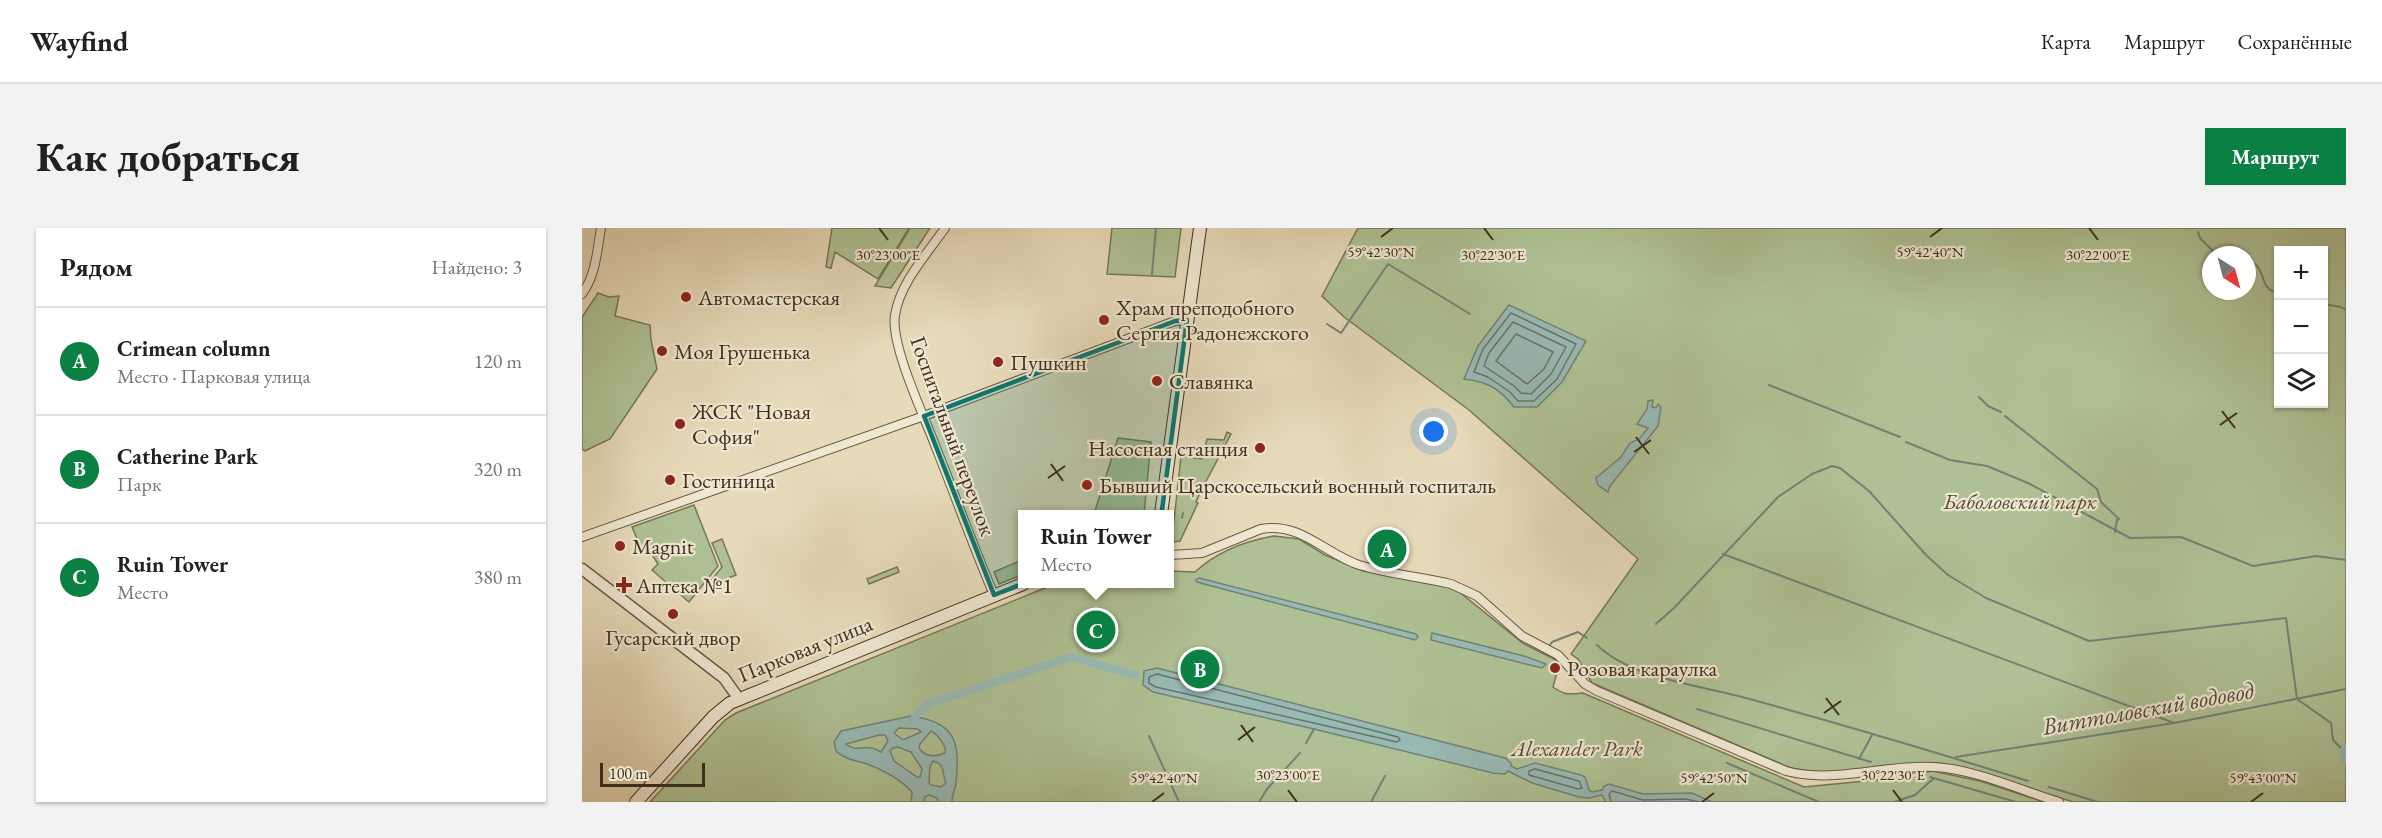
<!DOCTYPE html>
<html lang="ru">
<head>
<meta charset="utf-8">
<style>
	:root { --surface:#fff; --page:#f2f2f2; --text:#202124; --muted:#757577; --line:#e0e0e0; --accent:#0b8043 }
	body { margin:0; font-family:"EB Garamond",serif; background:var(--page); color:var(--text) }
	.controls { position:absolute; right:18px; top:18px; display:grid; overflow:hidden; border-radius:0px; box-shadow:0 2px 4px #0004 }
	.controls button { width:54px; height:54px; display:grid; place-items:center; padding:0; border:0; border-bottom:2px solid var(--line); background:var(--surface); color:var(--text); font:30px sans-serif }
	.compass { position:absolute; left:1620px; top:18px; width:54px; height:54px; border-radius:50%; background:var(--surface); box-shadow:0 2px 4px #0004; rotate:144deg }
	.scale { position:absolute; left:18px; bottom:15px; width:105px; box-sizing:border-box; padding-left:6px; border:3px solid #3e2f1c; border-top:0; font-size:16px; line-height:21px; white-space:nowrap; color:#3e2f1c; -webkit-text-stroke:4px #efe7d2; paint-order:stroke }
	.you { position:absolute; left:852px; top:204px; width:21px; height:21px; margin:-15px; border:4px solid #fff; border-radius:50%; background:#1a73e8; box-shadow:0 0 0 9px #1a73e833 }
	.badge { display:grid; place-items:center; width:39px; height:39px; border-radius:50%; background:var(--accent); color:#fff; font-size:20px; font-weight:700 }
	.pin { position:absolute; translate:-50% -50%; border:3px solid #fff; box-shadow:0 2px 6px #0006 }
	.popup { position:absolute; left:436px; top:282px; width:156px; height:78px; box-sizing:border-box; display:grid; place-content:center; border-radius:0px; background:var(--surface); filter:drop-shadow(0 2px 4px #0005); font-size:20px; white-space:nowrap; color:var(--muted) }
	.popup b { font-size:22px; color:var(--text) }
	.popup::after { content:''; position:absolute; left:50%; top:100%; margin-left:-12px; border:12px solid transparent; border-top-color:var(--surface) }
	.list { margin:0; padding:0; list-style:none }
	h2 { display:flex; justify-content:space-between; align-items:center; height:78px; margin:0; padding:0 24px; font-size:26px }
	h2 small { font-size:20px; font-weight:400; color:var(--muted) }
	.list li { display:grid; grid-template-columns:39px 1fr auto; gap:18px; align-items:center; box-sizing:border-box; height:108px; padding:0 24px; border-top:2px solid var(--line) }
	.list b { display:block; font-size:22px; white-space:nowrap }
	.list p { margin:0; font-size:20px; white-space:nowrap; color:var(--muted) }
	.list em { font-size:20px; font-style:normal; color:var(--muted) }
	.icon { flex:none; width:33px; height:33px; fill:none; stroke:currentColor; stroke-width:2; stroke-linecap:round; stroke-linejoin:round }
	.map { position:relative; flex:none; width:1764px; height:574px; overflow:hidden; border-radius:0px }
	header { display:flex; align-items:center; gap:36px; box-sizing:border-box; height:84px; padding:0 30px; background:var(--surface); border-bottom:2px solid var(--line) }
	header strong { font-size:28px }
	nav { display:flex; gap:33px; margin-inline-start:auto; font-size:21px }
	.intro { display:flex; align-items:center; justify-content:space-between; box-sizing:border-box; height:144px; padding:0 36px }
	h1 { margin:0; font-size:42px }
	.button { padding:15px 27px; border-radius:0px; background:var(--accent); color:#fff; font-size:21px; font-weight:700 }
	main { display:flex; gap:36px; padding:0 36px }
	aside { flex:1; background:var(--surface); border-radius:0px; box-shadow:0 2px 4px #0004 }
	.map>svg:first-child { display:block }
	.green { fill:#afc194; stroke:#767858; stroke-width:1.5; fill-rule:evenodd }
	.water { fill:#98bab5; stroke:#748278; stroke-width:1.5; fill-rule:evenodd }
	.lines { fill:none; stroke-linecap:round; stroke-linejoin:round }
	.shore { stroke:#6b7468; stroke-width:1.5 }
	.stream { stroke:#748278; stroke-width:2 }
	.canal { stroke:#98bab5; stroke-width:8 }
	.river { stroke:#98bab5; stroke-width:12 }
	.minor-casing { stroke:#685a43; stroke-width:10 }
	.tertiary-casing { stroke:#685a43; stroke-width:13 }
	.secondary-casing { stroke:#3e2f1c; stroke-width:14 }
	.minor { stroke:#efe7d2; stroke-width:8 }
	.tertiary { stroke:#efe7d2; stroke-width:10 }
	.secondary { stroke:#efe7d2; stroke-width:12 }
	.marked { fill:#0f766e; fill-opacity:0.2; stroke:#0f766e; stroke-width:4.5; stroke-linejoin:round }
	.ticks { fill:none; stroke:#3e2f1c; stroke-width:2 }
	.poi-dot { fill:#8f2418; stroke:#efe7d2; stroke-width:2 }
	.labels { text-anchor:middle; dominant-baseline:central; stroke-width:4.5; stroke-linejoin:round; paint-order:stroke }
	.poi-label { font-size:22px; fill:#3e2f1c; stroke:#efe7d2; text-anchor:start }
	.street-label { font-size:22px; fill:#3e2f1c; stroke:#efe7d2 }
	.park-label { font-size:22px; font-style:italic; fill:#554c34; stroke:#efe7d2 }
	.water-label { font-size:24px; font-style:italic; fill:#504b3b; stroke:#efe7d2 }
	.ticks-label { font-size:15px; text-anchor:middle; fill:#3e2f1c; stroke:#efe7d2; stroke-width:4.5; stroke-linejoin:round; paint-order:stroke }
</style>
</head>
<body>
<header>
<strong>Wayfind</strong>
<nav><a>Карта</a><a>Маршрут</a><a>Сохранённые</a></nav>
</header>
<div class="intro"><h1>Как добраться</h1><a class="button">Маршрут</a></div>
<main>
<aside>
<h2>Рядом<small>Найдено: 3</small></h2>
<ul class="list">
<li><span class="badge">A</span><div><b>Crimean column</b><p>Место · Парковая улица</p></div><em>120 m</em></li>
<li><span class="badge">B</span><div><b>Catherine Park</b><p>Парк</p></div><em>320 m</em></li>
<li><span class="badge">C</span><div><b>Ruin Tower</b><p>Место</p></div><em>380 m</em></li>
</ul>
</aside>
<div class="map">
<svg width="1764" height="574" viewBox="0 0 1764 574">
	<rect width="100%" height="100%" fill="#e7dab9"/>
	<filter id="stains"><feTurbulence type="fractalNoise" baseFrequency=".00333" numOctaves="4"/><feColorMatrix values="0 0 0 0 .2 0 0 0 0 .09 0 0 0 0 .02 0 0 0 .5 -.17"/></filter>
	<radialGradient id="worn" r=".72"><stop offset=".6" stop-color="#630" stop-opacity="0"/><stop offset="1" stop-color="#630" stop-opacity=".3"/></radialGradient>
	<g class="green">
		<polygon points="250,0 327,0 296,51 253,24 249,40 244,39"/>
		<polygon points="328,0 348,0 309,60 293,58"/>
		<polygon points="530,0 599,0 593,49 525,46"/>
		<path d="M776,0h988v574h-273l-87,-28 -49,-11 -109,10 -35,-4 -201,-86 -14,-24 -7,-5 67,-95 -169,-149 -125,-93 -22,-21zM1696,22h46v154h-46zM1629,27h36v36h-36z"/>
		<polygon points="16,65 27,69 37,68 33,88 68,97 69,112 75,141 28,211 3,223 0,221 0,89"/>
		<polygon points="645,204 649,206 620,261 614,274 616,275 598,313 592,314 591,302 599,228 620,231 625,211 642,212"/>
		<polygon points="536,210 569,214 562,286 512,286"/>
		<polygon points="112,277 136,338 107,374 70,342 76,336 69,325 62,327 50,299"/>
		<path d="M692,308l25,3 26,16 38,16 73,12 22,8 66,53 36,18 -7,25c13,9 16,7 30,6l221,94 102,-10 26,-6 48,10 64,21h-1394l75,-82 11,-7 319,-129h115v-13l25,1c22,-20 50,-31 79,-36z"/>
		<polygon points="140,311 154,347 131,356 128,354 140,339 130,315"/>
		<polygon points="440,332 440,347 417,356 412,344"/>
		<polygon points="315,339 317,344 287,356 285,351"/>
	</g>
	<g class="water">
		<path d="M927,77l77,36 -24,41 -25,25h-23c-15,-19 -26,-25 -50,-28l14,-33z"/>
		<polygon points="1071,172 1070,179 1074,180 1076,176 1079,179 1076,198 1028,258 1026,264 1016,257 1014,250 1039,229 1048,215 1057,211 1066,200 1055,196 1065,181 1066,173"/>
		<polygon points="617,350 834,406 836,409 833,412 615,354 614,352"/>
		<polygon points="850,405 942,428 964,436 960,440 849,412"/>
		<polygon points="575,440 923,530 929,535 929,538 935,541 953,535 999,547 1003,549 1007,562 1010,564 1020,562 1022,558 1027,556 1061,566 1110,565 1130,574 1024,574 1020,567 1007,570 997,569 950,555 926,543 923,546 911,545 732,501 571,464 561,457 562,443"/>
		<path d="M329,488c45,6 49,26 45,67 -1,7 -4,12 -4,19h-14l-1,-4 -8,-3 -4,2 -1,5h-13l1,-10c-12,-13 -29,-22 -45,-28 -11,-4 -22,-4 -31,-13l-2,-9 7,-11zM317,500l19,1 3,3 -18,8 -9,-7zM349,503c7,4 16,15 14,22 -10,4 -20,4 -26,-5l1,-4zM297,507h6l3,6 -7,11c-3,-1 -6,-4 -10,-4 -10,-2 -16,4 -25,-4zM316,519l13,5 11,17 -2,8h-3l-23,-16 -4,-10 3,-3zM351,533c14,4 8,12 13,22l-5,4 -10,-2 -2,-2 1,-17z"/>
	</g>
	<g class="lines">
		<g class="shore">
			<polygon points="929,85 994,116 975,151 952,173 936,173 928,164 906,149 892,144 901,121"/>
			<polygon points="931,94 984,119 969,146 949,166 939,165 932,158 902,138 907,125"/>
			<polygon points="934,106 971,124 962,141 945,156 914,133"/>
			<polygon points="575,446 816,509 818,512 815,514 574,459 567,455 567,449"/>
			<polygon points="953,541 997,553 1000,560 996,561 947,547 947,543"/>
			<polyline points="1029,574 1027,566 1030,563 1061,572 1103,571 1118,574"/>
		</g>
		<g class="stream">
			<polyline points="1616,4 1618,10 1635,27"/>
			<path d="M1665,32c23,8 9,28 31,33"/>
			<polyline points="570,46 574,0"/>
			<polyline points="1742,76 1759,79 1764,82"/>
			<polyline points="745,96 759,105 806,36 888,86"/>
			<polyline points="1187,157 1318,209"/>
			<polyline points="1397,169 1406,178 1419,184"/>
			<polyline points="1423,188 1515,261 1519,274 1537,291 1535,292 1533,304"/>
			<polyline points="1324,214 1368,232 1405,238 1446,255 1548,310 1599,309 1671,338 1734,328 1764,332"/>
			<polyline points="600,290 601,285"/>
			<polyline points="1141,326 1592,495"/>
			<polyline points="1074,396 1092,380 1196,269 1230,246 1250,238 1258,240 1287,263 1344,327 1366,347 1404,370 1507,413 1704,390 1715,471 1749,495 1751,512 1763,524"/>
			<polyline points="968,417 970,414 996,404 1005,410"/>
			<path d="M1015,417c35,34 103,40 149,53 95,26 189,54 282,83"/>
			<polyline points="1115,481 1289,534"/>
			<polyline points="567,508 597,574"/>
			<polyline points="724,515 732,501"/>
			<polyline points="1374,529 1592,495 1764,461"/>
			<polyline points="1277,531 1290,507"/>
			<polyline points="1145,535 1237,574"/>
			<polyline points="1348,549 1434,574"/>
			<polyline points="1467,559 1516,574"/>
			<polyline points="677,574 685,561 718,525"/>
			<polyline points="789,574 803,548"/>
			<polyline points="1312,574 1333,567 1352,550"/>
		</g>
		<polyline class="canal" points="333,488 346,476 489,429 554,447"/>
		<polyline class="river" points="1764,523 1764,530"/>
		<defs>
			<g id="minor">
				<path d="M363,0c-18,26 -45,55 -50,87 -5,29 29,101 40,130 20,50 38,101 59,150"/>
				<path d="M0,66c14,-19 15,-43 19,-66"/>
				<polyline points="0,309 342,188 593,93 605,92"/>
				<path d="M588,327l32,-2 59,-24c40,-7 63,24 98,36 30,9 62,12 92,19l26,12 45,40 36,19 27,29 12,7 189,80c50,13 98,-7 148,-4 40,2 86,23 125,35"/>
			</g>
			<polyline id="tertiary" points="0,341 142,450 157,471"/>
			<g id="secondary">
				<polyline points="579,286 618,0"/>
				<polyline points="54,574 131,489 148,475 441,356"/>
			</g>
		</defs>
		<use href="#minor" class="minor-casing"/>
		<use href="#tertiary" class="tertiary-casing"/>
		<use href="#secondary" class="secondary-casing"/>
		<use href="#minor" class="minor"/>
		<use href="#tertiary" class="tertiary"/>
		<use href="#secondary" class="secondary"/>
	</g>
	<path class="marked" d="M605,92l-31,236 -66,2 -96,37 -70,-179 251,-95z"/>
	<path class="ticks" d="M297,0l9,12M902,0l9,12M1507,0l9,12M799,9l12,-9M1348,9l12,-9M1640,183l13,17M1638,197l17,-12M1054,209l13,17M1052,224l17,-12M469,236l12,17M466,250l17,-12M1244,470l13,17M1242,485l17,-12M659,497l12,17M656,512l17,-13M706,562l9,12M1311,562l9,12M570,574l12,-9M1120,574l12,-9M1669,574l12,-9"/>
	<g class="poi-dot">
		<circle cx="104" cy="69" r="6"/>
		<circle cx="522" cy="92" r="6"/>
		<circle cx="80" cy="123" r="6"/>
		<circle cx="416" cy="134" r="6"/>
		<circle cx="575" cy="153" r="6"/>
		<circle cx="98" cy="196" r="6"/>
		<circle cx="678" cy="220" r="6"/>
		<circle cx="88" cy="252" r="6"/>
		<circle cx="505" cy="257" r="6"/>
		<circle cx="38" cy="318" r="6"/>
		<path d="M39 348h6v6h6v6h-6v6h-6v-6h-6v-6h6z"/>
		<circle cx="91" cy="386" r="6"/>
		<circle cx="973" cy="440" r="6"/>
	</g>
	<g class="labels">
		<g class="poi-label">
			<text x="116" y="69">Автомастерская</text>
			<text x="534" y="79">Храм преподобного<tspan x="534" dy="25">Сергия Радонежского</tspan></text>
			<text x="92" y="123">Моя Грушенька</text>
			<text x="428" y="134">Пушкин</text>
			<text x="587" y="153">Славянка</text>
			<text x="110" y="183">ЖСК "Новая<tspan x="110" dy="25">София"</tspan></text>
			<text x="666" y="220" text-anchor="end">Насосная станция</text>
			<text x="100" y="252">Гостиница</text>
			<text x="517" y="257">Бывший Царскосельский военный госпиталь</text>
			<text x="50" y="318">Magnit</text>
			<text x="54" y="357">Аптека №1</text>
			<text x="91" y="409" text-anchor="middle">Гусарский двор</text>
			<text x="985" y="440">Розовая караулка</text>
		</g>
		<g class="street-label">
			<text transform="translate(371 208) rotate(70)">Госпитальный переулок</text>
			<text transform="translate(223 421) rotate(-22)">Парковая улица</text>
		</g>
		<g class="park-label">
			<text x="1438" y="273">Баболовский парк</text>
			<text x="995" y="520">Alexander Park</text>
		</g>
		<g class="water-label">
			<text transform="translate(1566 480) rotate(-10)">Виттоловский водовод</text>
		</g>
	</g>
	<g class="ticks-label">
		<text x="1348" y="29">59°42'40"N</text>
		<text x="799" y="29">59°42'30"N</text>
		<text x="306" y="32">30°23'00"E</text>
		<text x="911" y="32">30°22'30"E</text>
		<text x="1516" y="32">30°22'00"E</text>
		<text x="706" y="552">30°23'00"E</text>
		<text x="1311" y="552">30°22'30"E</text>
		<text x="582" y="555">59°42'40"N</text>
		<text x="1132" y="555">59°42'50"N</text>
		<text x="1681" y="555">59°43'00"N</text>
	</g>
	<rect width="100%" height="100%" filter="url(#stains)"/>
	<rect width="100%" height="100%" fill="url(#worn)"/>
</svg>
<div class="controls">
<button>+</button>
<button>−</button>
<button><svg class="icon" aria-label="layers" viewBox="0 0 24 24"><path d="M12 4l9 5-9 5-9-5zM3 14l9 5 9-5"/></svg></button>
</div>
<svg class="compass" viewBox="-18 -18 36 36"><path d="M0-13l5 13h-10z" fill="#e53935"/><path d="M0 13l5-13h-10z" fill="#757577"/></svg>
<div class="scale">100 m</div>
<div class="you"></div>
<div class="pin badge" style="left:805px;top:321px">A</div>
<div class="pin badge" style="left:618px;top:441px">B</div>
<div class="pin badge" style="left:514px;top:402px">C</div>
<div class="popup"><b>Ruin Tower</b>Место</div>
</div>
</main>
</body>
</html>
